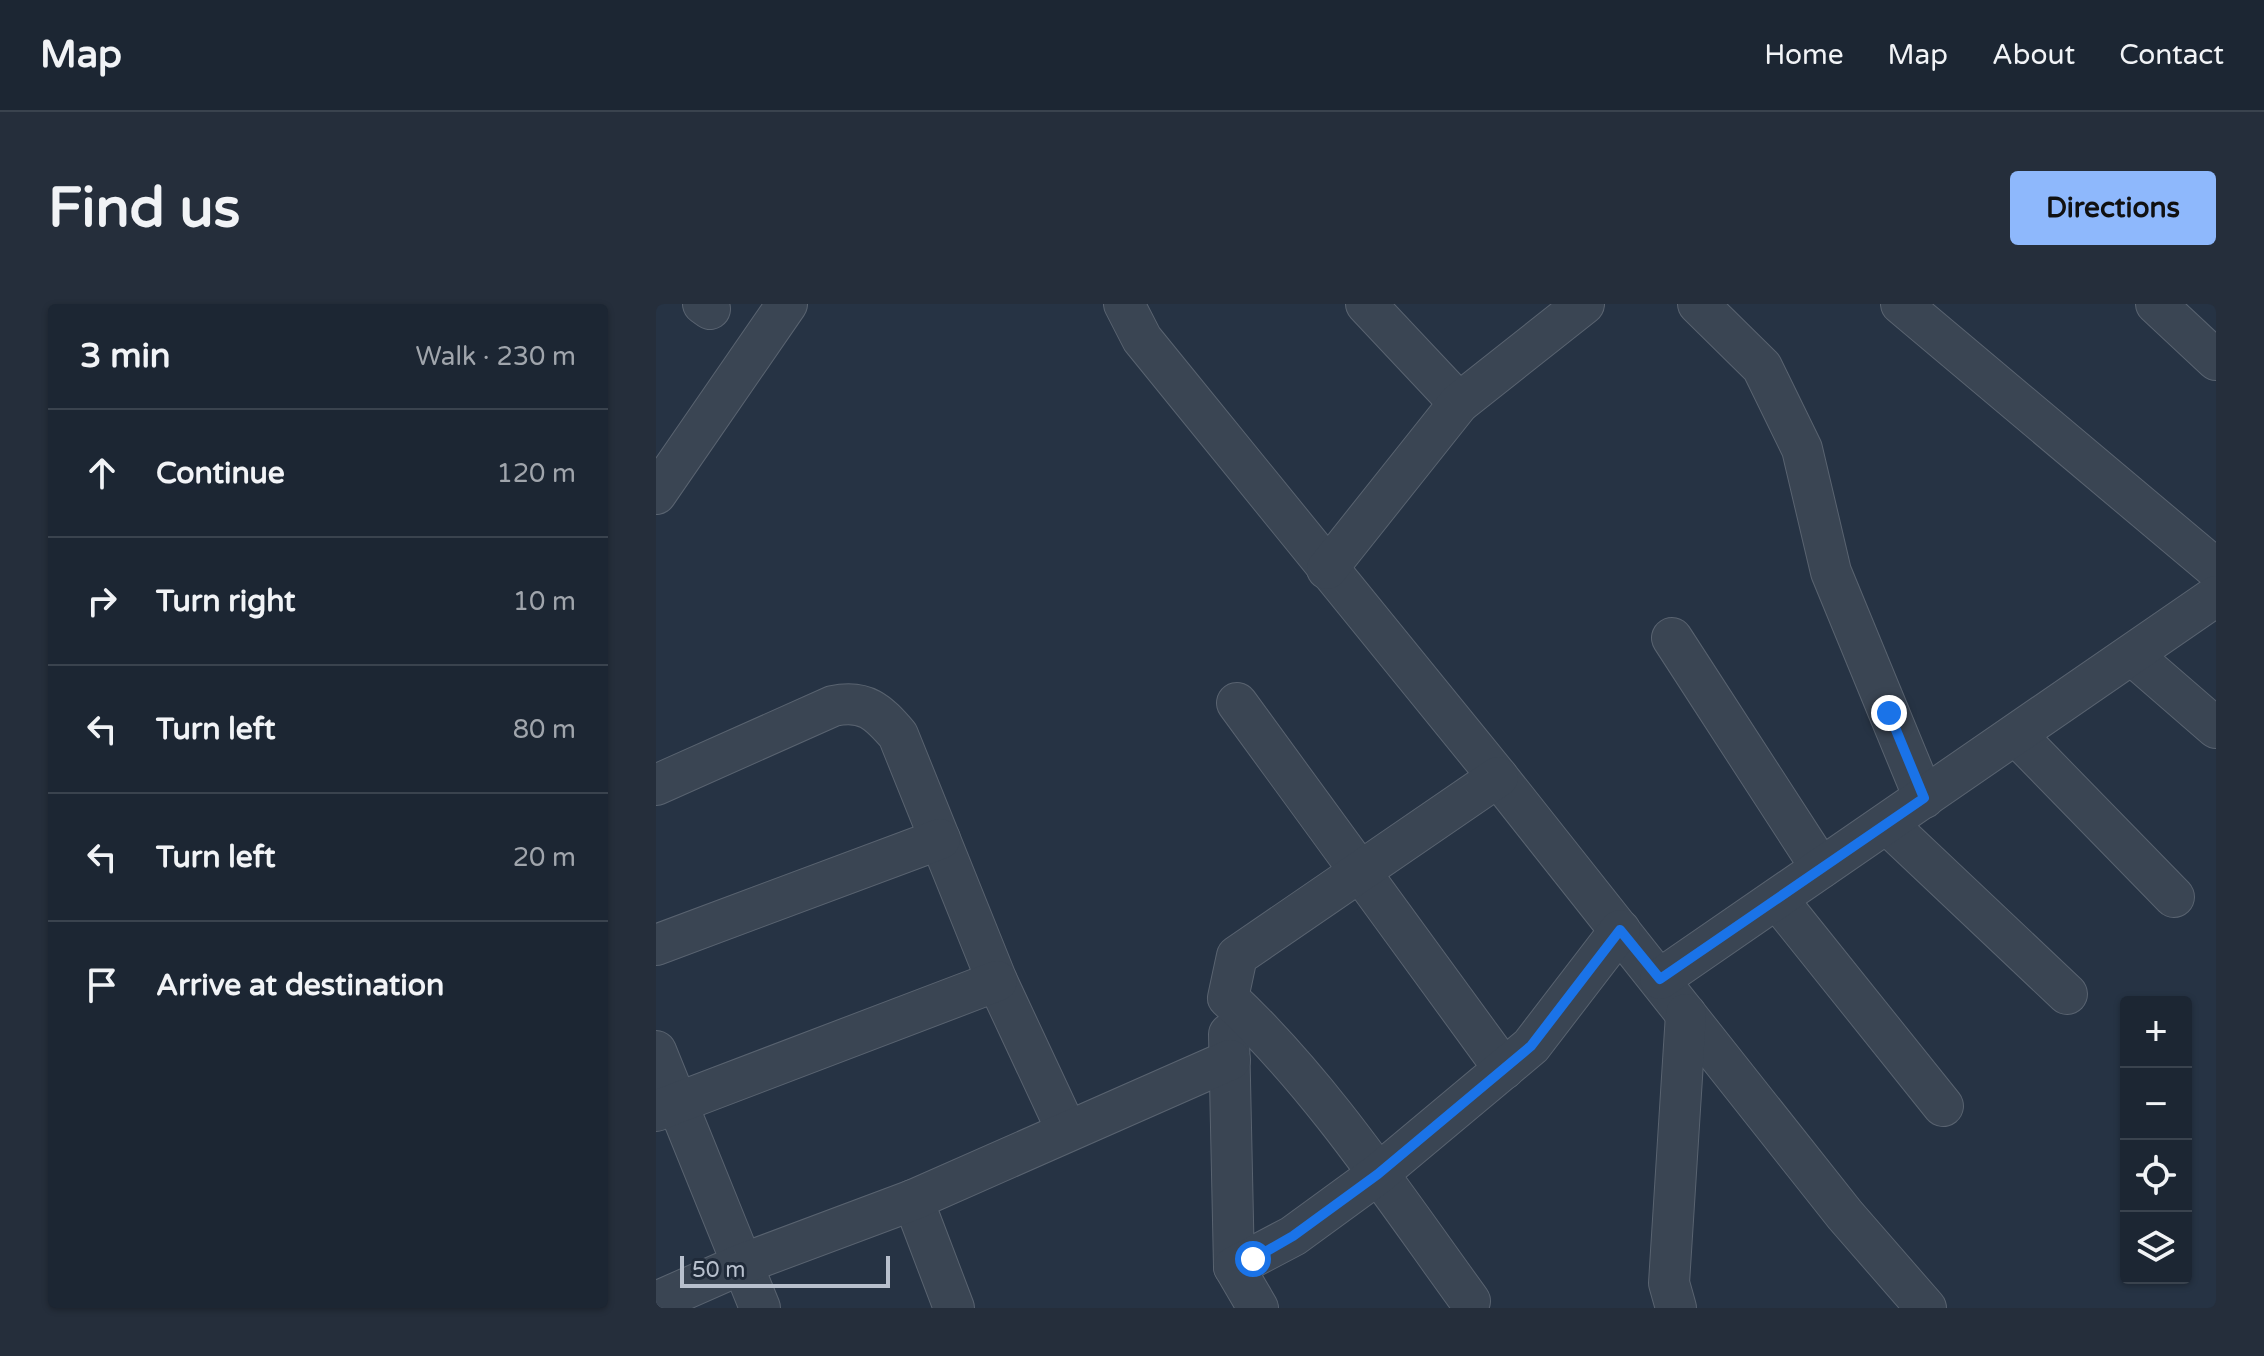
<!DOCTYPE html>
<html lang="en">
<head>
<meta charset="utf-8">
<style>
	:root { --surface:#1c2633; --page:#252e3b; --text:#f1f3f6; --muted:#a0a5ac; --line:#3a434e; --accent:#8eb8fc }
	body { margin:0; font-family:"Varela Round",sans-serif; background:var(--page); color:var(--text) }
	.controls { position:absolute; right:24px; bottom:24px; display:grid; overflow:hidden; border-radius:8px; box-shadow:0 2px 6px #0004 }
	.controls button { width:72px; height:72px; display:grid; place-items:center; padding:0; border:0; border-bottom:2px solid var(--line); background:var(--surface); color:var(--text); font:40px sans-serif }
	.scale { position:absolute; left:24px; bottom:20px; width:210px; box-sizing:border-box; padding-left:8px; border:4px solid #b8c0cd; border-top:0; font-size:22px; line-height:28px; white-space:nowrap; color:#b8c0cd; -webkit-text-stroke:6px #1f2a39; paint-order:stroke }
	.stop { position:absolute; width:24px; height:24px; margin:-18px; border:6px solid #1a73e8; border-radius:50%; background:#fff }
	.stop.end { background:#1a73e8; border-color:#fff; box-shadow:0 2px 8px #0008 }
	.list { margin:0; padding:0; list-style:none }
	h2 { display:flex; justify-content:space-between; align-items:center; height:104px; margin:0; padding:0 32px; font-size:34px }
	h2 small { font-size:26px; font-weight:400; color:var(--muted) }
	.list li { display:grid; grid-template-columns:52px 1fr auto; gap:24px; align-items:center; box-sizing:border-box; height:128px; padding:0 32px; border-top:2px solid var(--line) }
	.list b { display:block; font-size:30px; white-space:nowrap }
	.list em { font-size:26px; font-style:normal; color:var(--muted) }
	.icon { flex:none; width:44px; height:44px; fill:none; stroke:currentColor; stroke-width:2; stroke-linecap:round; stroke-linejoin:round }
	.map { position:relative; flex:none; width:1560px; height:1004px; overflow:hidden; border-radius:8px }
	header { display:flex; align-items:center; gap:48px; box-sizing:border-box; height:112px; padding:0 40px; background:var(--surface); border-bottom:2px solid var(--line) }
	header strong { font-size:38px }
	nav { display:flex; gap:44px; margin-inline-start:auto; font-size:28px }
	.intro { display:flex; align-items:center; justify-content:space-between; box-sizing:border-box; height:192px; padding:0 48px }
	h1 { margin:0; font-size:56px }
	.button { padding:20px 36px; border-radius:8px; background:var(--accent); color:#111; font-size:28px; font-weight:700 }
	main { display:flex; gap:48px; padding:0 48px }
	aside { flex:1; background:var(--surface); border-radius:8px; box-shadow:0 2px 6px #0004 }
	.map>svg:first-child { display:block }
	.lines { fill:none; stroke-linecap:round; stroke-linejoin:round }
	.minor-casing { stroke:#596370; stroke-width:42 }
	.minor { stroke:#3a4553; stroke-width:40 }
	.route { stroke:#1a73e8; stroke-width:10 }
</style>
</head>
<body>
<header>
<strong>Map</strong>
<nav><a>Home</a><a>Map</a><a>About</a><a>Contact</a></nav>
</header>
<div class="intro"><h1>Find us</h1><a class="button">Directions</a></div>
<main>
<aside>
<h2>3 min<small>Walk · 230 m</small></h2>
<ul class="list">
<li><svg class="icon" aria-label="ahead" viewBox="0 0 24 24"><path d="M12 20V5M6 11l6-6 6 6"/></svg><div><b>Continue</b></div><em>120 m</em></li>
<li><svg class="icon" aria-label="right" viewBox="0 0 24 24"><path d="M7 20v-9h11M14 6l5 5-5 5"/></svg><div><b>Turn right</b></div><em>10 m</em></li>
<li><svg class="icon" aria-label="left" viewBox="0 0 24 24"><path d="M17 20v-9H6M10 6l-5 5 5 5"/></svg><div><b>Turn left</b></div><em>80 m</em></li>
<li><svg class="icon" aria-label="left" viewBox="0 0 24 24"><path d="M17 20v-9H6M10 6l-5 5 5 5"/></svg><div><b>Turn left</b></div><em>20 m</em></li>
<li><svg class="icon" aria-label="arrive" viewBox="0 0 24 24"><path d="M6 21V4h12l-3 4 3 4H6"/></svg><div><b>Arrive at destination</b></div></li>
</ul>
</aside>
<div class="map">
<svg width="1560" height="1004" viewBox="0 0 1560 1004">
	<rect width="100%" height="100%" fill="#263344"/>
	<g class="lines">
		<defs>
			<g id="minor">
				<polyline points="47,0 54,5"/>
				<polyline points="468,0 486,35 842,473 1189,911 1270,1004"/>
				<polyline points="710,0 803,99"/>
				<polyline points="1042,0 1106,63 1146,145 1175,268 1268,494"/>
				<polyline points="1245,0 1560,265"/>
				<polyline points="1500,0 1560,56"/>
				<polyline points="0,190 131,0"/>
				<polyline points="671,265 803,99 928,0"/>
				<polyline points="1016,334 1165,564"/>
				<polyline points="1477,352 1560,424"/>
				<polyline points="581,399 848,765"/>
				<polyline points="1360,431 1518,593"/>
				<path d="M0,481l177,-79c32,-7 45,6 65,29l99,246 70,150"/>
				<polyline points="1231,520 1411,690"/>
				<polyline points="1121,595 1287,802"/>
				<polyline points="0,641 284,535"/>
				<polyline points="1004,675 1560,292"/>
				<polyline points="573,730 578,963"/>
				<polyline points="0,747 104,1004"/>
				<polyline points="0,807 341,677"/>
				<polyline points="257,896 298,1004"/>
				<path d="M814,997c-75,-103 -148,-215 -242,-303l9,-42 261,-179"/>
				<polyline points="0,998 86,960 257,896 574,756"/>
				<polyline points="602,1004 578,963 637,932 722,870 875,742 964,626"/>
				<polyline points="1020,1004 1013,979 1030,710"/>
			</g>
		</defs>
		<use href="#minor" class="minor-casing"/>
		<use href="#minor" class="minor"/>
	</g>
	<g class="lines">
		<polyline class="route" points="597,955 637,932 722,870 875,742 964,626 1004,675 1268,494 1233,409"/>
	</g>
</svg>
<div class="controls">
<button>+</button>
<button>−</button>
<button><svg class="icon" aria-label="locate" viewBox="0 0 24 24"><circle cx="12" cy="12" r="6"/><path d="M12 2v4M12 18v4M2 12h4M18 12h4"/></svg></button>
<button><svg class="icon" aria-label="layers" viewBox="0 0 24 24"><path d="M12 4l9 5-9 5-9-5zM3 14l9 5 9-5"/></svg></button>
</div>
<div class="scale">50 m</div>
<div class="stop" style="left:597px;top:955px"></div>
<div class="stop end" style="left:1233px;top:409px"></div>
</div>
</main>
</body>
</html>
